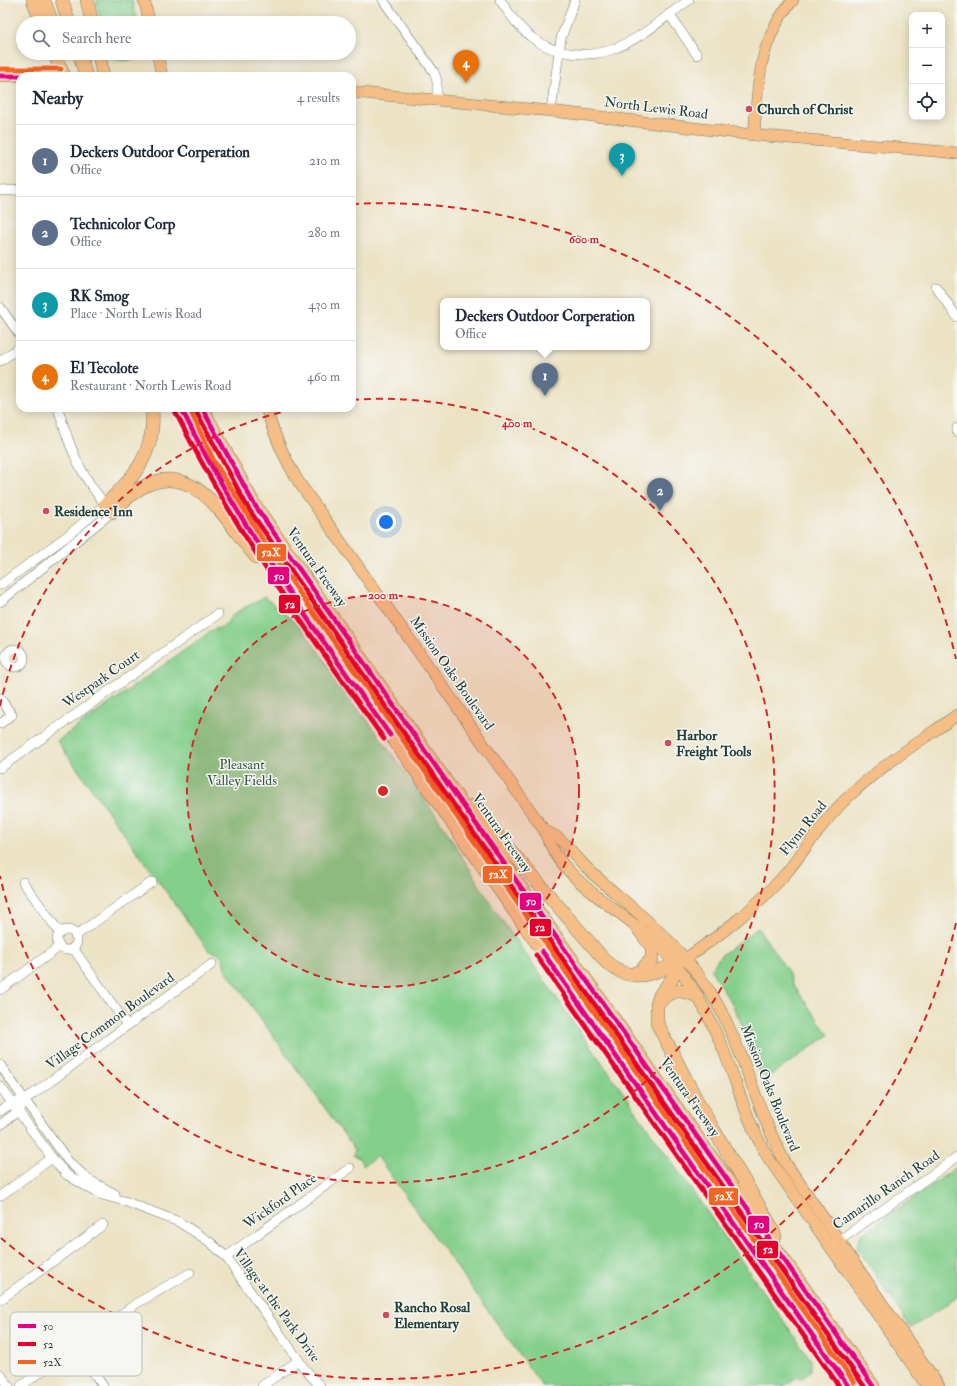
<!DOCTYPE html>
<html lang="en">
<head>
<meta charset="utf-8">
<style>
	:root { --surface:#fff; --page:#f2f2f3; --text:#1f2937; --muted:#747a83; --line:#e0e1e3; --accent:#d1495b }
	body { margin:0; font-family:"IM FELL Double Pica",serif; background:var(--page); color:var(--text) }
	.controls { position:absolute; right:12px; top:12px; display:grid; overflow:hidden; border-radius:8px; box-shadow:0 2px 10px #0003 }
	.controls button { width:36px; height:36px; display:grid; place-items:center; padding:0; border:0; border-bottom:1px solid var(--line); background:var(--surface); color:var(--text); font:20px sans-serif }
	.you { position:absolute; left:386px; top:522px; width:14px; height:14px; margin:-10px; border:3px solid #fff; border-radius:50%; background:#1a73e8; box-shadow:0 0 0 6px #1a73e833 }
	.badge { display:grid; place-items:center; width:26px; height:26px; border-radius:50%; background:var(--accent); color:#fff; font-size:13px; font-weight:700 }
	.pin { position:absolute; translate:-50% -33px; filter:drop-shadow(0 1px 2px #0008) }
	.pin::after { content:''; position:absolute; top:21px; width:14px; height:12px; background:inherit; clip-path:polygon(0 0,100% 0,50% 100%) }
	.popup { position:absolute; left:440px; top:298px; width:210px; height:52px; box-sizing:border-box; display:grid; place-content:center; border-radius:8px; background:var(--surface); filter:drop-shadow(0 1px 3px #0005); font-size:13px; white-space:nowrap; color:var(--muted) }
	.popup b { font-size:15px; color:var(--text) }
	.popup::after { content:''; position:absolute; left:50%; top:100%; margin-left:-8px; border:8px solid transparent; border-top-color:var(--surface) }
	.list { margin:0; padding:0; list-style:none }
	h2 { display:flex; justify-content:space-between; align-items:center; height:52px; margin:0; padding:0 16px; font-size:17px }
	h2 small { font-size:13px; font-weight:400; color:var(--muted) }
	.list li { display:grid; grid-template-columns:26px 1fr auto; gap:12px; align-items:center; box-sizing:border-box; height:72px; padding:0 16px; border-top:1px solid var(--line) }
	.list b { display:block; font-size:15px; white-space:nowrap }
	.list p { margin:0; font-size:13px; white-space:nowrap; color:var(--muted) }
	.list em { font-size:13px; font-style:normal; color:var(--muted) }
	.icon { flex:none; width:22px; height:22px; fill:none; stroke:currentColor; stroke-width:2; stroke-linecap:round; stroke-linejoin:round }
	.map { position:relative; flex:none; width:957px; height:1386px; overflow:hidden }
	.search { position:absolute; background:var(--surface); box-shadow:0 2px 10px #0003; left:16px; top:16px; width:340px; height:44px; display:flex; align-items:center; gap:10px; box-sizing:border-box; padding:0 14px; border-radius:22px; color:var(--muted); font-size:15px }
	.panel { position:absolute; background:var(--surface); box-shadow:0 2px 10px #0003; left:16px; top:72px; width:340px; height:340px; border-radius:12px }
	.map>svg:first-child { display:block }
	.green { fill:#85cf8c; stroke:#528660 }
	.lines { fill:none; stroke-linecap:round; stroke-linejoin:round }
	.minor-casing { stroke:#677767; stroke-width:10 }
	.major-casing { stroke:#677767; stroke-width:12 }
	.highway-casing { stroke:#677767; stroke-width:14 }
	.minor { stroke:#fff; stroke-width:9 }
	.major { stroke:#f6be87; stroke-width:11 }
	.highway { stroke:#f6be87; stroke-width:13 }
	.bus-1-casing { stroke:#f6f6f2; stroke-width:8 }
	.bus-2-casing { stroke:#f6f6f2; stroke-width:8 }
	.bus-3-casing { stroke:#f6f6f2; stroke-width:8 }
	.bus-1 { stroke:#e5007d; stroke-width:5 }
	.bus-2 { stroke:#e4002b; stroke-width:5 }
	.bus-3 { stroke:#f26522; stroke-width:5 }
	.ring { fill:none; stroke:#d62828; stroke-width:2; stroke-dasharray:7 5 }
	.poi-dot { fill:#d1495b; stroke:#f6f6f2; stroke-width:1.5 }
	.labels { text-anchor:middle; dominant-baseline:central; stroke-width:3; stroke-linejoin:round; paint-order:stroke }
	.street-label { font-size:14px; fill:#1f3d34; stroke:#f6f6f2 }
	.poi-label { font-size:14px; font-weight:bold; fill:#1f3d34; stroke:#f6f6f2; text-anchor:start }
	.park-label { font-size:14px; fill:#335a46; stroke:#f6f6f2 }
	.key { fill:#f6f6f2; stroke:#b6beb9; stroke-width:1 }
	.key-label { font-size:11px; fill:#1f3d34 }
	.centre { fill:#d62828; stroke:#f6f6f2; stroke-width:2 }
	.ring-label { font-size:12px; text-anchor:middle; font-weight:bold; fill:#d62828; stroke:#f6f6f2; stroke-width:3; stroke-linejoin:round; paint-order:stroke }
	.line-badge { stroke:#f6f6f2; stroke-width:1.5 }
	.badge-label { font-size:11px; text-anchor:middle; font-weight:bold; fill:#fff }
</style>
</head>
<body>
<div class="map">
<svg width="957" height="1386" viewBox="0 0 957 1386">
	<rect width="100%" height="100%" fill="#f6f6f2"/>
	<filter id="ink" filterUnits="userSpaceOnUse"><feTurbulence type="fractalNoise" baseFrequency=".025" numOctaves="2"/><feDisplacementMap in="SourceGraphic" scale="8" xChannelSelector="R" yChannelSelector="G"/><feConvolveMatrix kernelMatrix="1 2 1 2 8 2 1 2 1" color-interpolation-filters="sRGB"/></filter>
	<filter id="wash" filterUnits="userSpaceOnUse"><feTurbulence type="fractalNoise" baseFrequency=".012" numOctaves="4" result="noise"/><feDisplacementMap in="SourceGraphic" scale="16" xChannelSelector="R" yChannelSelector="G"/><feGaussianBlur stdDeviation="0.9" result="paint"/><feColorMatrix in="noise" values="0 0 0 0 0 0 0 0 0 0 0 0 0 0 0 0 0 1.4 0 .05"/><feComposite in="paint" operator="in"/></filter>
	<g filter="url(#wash)">
		<rect width="100%" height="100%" fill="#ece3c5"/>
		<g class="green">
			<polygon points="96,0 132,0 137,23 101,23"/>
			<path d="M107,53h32c-7,11 -21,8 -31,4z"/>
			<path d="M264,597l37,30 145,203 46,76 319,454v10l-9,8 -5,-1 -13,9h-242l-165,-230 -14,10 -4,-8 -6,-3 2,-5 -130,-181 -2,-11 -6,-5 -8,-2 -152,-210 157,-112c16,-2 12,-9 20,-15 9,-7 21,-10 30,-17z"/>
			<polygon points="758,928 787,970 794,986 829,1035 767,1078 758,1071 749,1039 733,1006 711,970 720,956"/>
			<polygon points="957,1167 957,1298 911,1328 857,1247 861,1235"/>
		</g>
	</g>
	<g filter="url(#ink)">
		<g class="lines">
			<defs>
				<g id="minor">
					<polyline points="383,0 434,72 437,81 437,101"/>
					<path d="M500,0c9,13 18,27 31,37 22,18 59,22 85,11 26,-10 50,-32 73,-48"/>
					<polyline points="669,14 697,55"/>
					<polyline points="551,111 561,38 575,0"/>
					<polyline points="0,191 20,190"/>
					<polyline points="936,287 957,317"/>
					<polyline points="0,307 20,335"/>
					<polyline points="0,361 20,347"/>
					<polyline points="957,428 957,432"/>
					<polyline points="0,585 67,536 105,505"/>
					<path d="M0,602l112,-90c-30,-32 -42,-63 -54,-104"/>
					<circle cx="15" cy="658" r="9"/>
					<polyline points="0,698 12,715 0,724"/>
					<polyline points="0,768 218,614"/>
					<polyline points="23,882 60,933"/>
					<circle cx="67" cy="940" r="10"/>
					<polyline points="75,936 152,882"/>
					<polyline points="73,948 127,1025"/>
					<polyline points="0,990 59,947"/>
					<polyline points="0,1065 68,1161 89,1180 115,1194"/>
					<polyline points="0,1086 52,1158 67,1175 99,1194 124,1201 179,1222 210,1242 226,1257 304,1368 320,1386"/>
					<path d="M0,1111c11,-8 22,-10 33,-17l179,-130"/>
					<polyline points="0,1125 18,1111 21,1106"/>
					<polyline points="0,1196 52,1158"/>
					<polyline points="833,1245 957,1157"/>
					<polyline points="226,1257 350,1168"/>
					<polyline points="0,1300 103,1225"/>
					<polyline points="76,1348 103,1386"/>
					<polyline points="0,1374 9,1386"/>
					<polyline points="21,1386 137,1303 190,1273"/>
					<polyline points="262,1386 299,1360"/>
				</g>
				<g id="major">
					<polyline points="144,0 150,23"/>
					<polyline points="157,53 162,76"/>
					<polyline points="0,76 61,76"/>
					<polyline points="352,92 551,111 754,135 957,153"/>
					<path d="M754,135c4,-51 4,-95 39,-135"/>
					<path d="M266,408c8,28 17,48 32,73l246,349c19,57 80,78 119,120 25,26 43,59 57,92 17,39 25,76 47,114l160,230"/>
					<path d="M544,830c6,3 13,6 18,11 10,10 20,23 31,33 49,43 95,75 127,135 26,49 38,104 65,153l154,224"/>
					<path d="M680,962c36,-23 80,-58 107,-90 19,-24 35,-49 57,-71 33,-33 75,-59 113,-86"/>
				</g>
				<g id="highway">
					<polyline points="33,0 42,23"/>
					<polyline points="44,0 52,23"/>
					<polyline points="62,0 69,23"/>
					<polyline points="87,0 92,23"/>
					<polyline points="54,53 64,76"/>
					<polyline points="79,53 86,76"/>
					<polyline points="99,53 103,76"/>
					<polyline points="181,408 208,464 260,549 848,1386"/>
					<polyline points="202,408 254,504 448,784 873,1386"/>
					<path d="M105,505c30,-28 51,-53 47,-97"/>
					<path d="M112,512c9,-8 18,-18 29,-24 55,-32 87,37 116,70"/>
					<path d="M472,806l135,157c27,21 41,11 70,1"/>
					<polyline points="677,964 672,979 660,995 657,1004 657,1023 699,1105 771,1226 775,1236"/>
					<polyline points="633,974 640,971 652,959 652,947 637,927"/>
					<path d="M658,1003c15,-14 20,-15 39,-7"/>
				</g>
			</defs>
			<use href="#minor" class="minor-casing"/>
			<use href="#major" class="major-casing"/>
			<use href="#highway" class="highway-casing"/>
			<use href="#minor" class="minor"/>
			<use href="#major" class="major"/>
			<use href="#highway" class="highway"/>
			<defs>
				<g id="bus-1">
					<polyline points="0,76 61,76"/>
					<path d="M181,408c58,118 133,221 209,327"/>
					<polyline points="202,408 254,504 448,784 873,1386"/>
					<polyline points="542,951 848,1386"/>
				</g>
				<g id="bus-2">
					<path d="M175,411c58,118 133,221 209,328"/>
					<polyline points="196,411 248,508 442,788 864,1386"/>
					<polyline points="536,955 839,1386"/>
				</g>
				<g id="bus-3">
					<polyline points="0,69 61,69"/>
					<polyline points="189,408 214,461 266,545 854,1382"/>
				</g>
			</defs>
			<use href="#bus-1" class="bus-1-casing"/>
			<use href="#bus-2" class="bus-2-casing"/>
			<use href="#bus-3" class="bus-3-casing"/>
			<use href="#bus-1" class="bus-1"/>
			<use href="#bus-2" class="bus-2"/>
			<use href="#bus-3" class="bus-3"/>
		</g>
	</g>
	<circle cx="383" cy="791" r="196" fill="#d62828" fill-opacity=".12"/>
	<g class="ring">
		<circle cx="383" cy="791" r="196"/>
		<path d="M0 706A392 392 0 0 1 298 408M352 400A392 392 0 1 1 0 876"/>
		<path d="M956 923A588 588 0 0 1 1 1238M352 204A588 588 0 0 1 956 659"/>
	</g>
	<g class="poi-dot">
		<circle cx="749" cy="109" r="4"/>
		<circle cx="46" cy="511" r="4"/>
		<circle cx="668" cy="743" r="4"/>
		<circle cx="386" cy="1315" r="4"/>
	</g>
	<g class="labels">
		<g class="street-label">
			<text transform="translate(656 108) rotate(7)">North Lewis Road</text>
			<text transform="translate(317 567) rotate(55)">Ventura Freeway</text>
			<text transform="translate(452 673) rotate(55)">Mission Oaks Boulevard</text>
			<text transform="translate(101 679) rotate(-35)">Westpark Court</text>
			<text transform="translate(803 828) rotate(-51)">Flynn Road</text>
			<text transform="translate(502 833) rotate(55)">Ventura Freeway</text>
			<text transform="translate(110 1021) rotate(-36)">Village Common Boulevard</text>
			<text transform="translate(770 1088) rotate(68)">Mission Oaks Boulevard</text>
			<text transform="translate(690 1097) rotate(55)">Ventura Freeway</text>
			<text transform="translate(886 1190) rotate(-35)">Camarillo Ranch Road</text>
			<text transform="translate(280 1201) rotate(-35)">Wickford Place</text>
			<text transform="translate(277 1305) rotate(54)">Village at the Park Drive</text>
		</g>
		<g class="poi-label">
			<text x="757" y="109">Church of Christ</text>
			<text x="54" y="511">Residence Inn</text>
			<text x="676" y="735">Harbor<tspan x="676" dy="16">Freight Tools</tspan></text>
			<text x="394" y="1307">Rancho Rosal<tspan x="394" dy="16">Elementary</tspan></text>
		</g>
		<g class="park-label">
			<text x="242" y="764">Pleasant<tspan x="242" dy="16">Valley Fields</tspan></text>
		</g>
	</g>
	<rect x="10" y="1312" width="132" height="64" rx="6" class="key"/>
	<rect x="18" y="1324" width="18" height="4" fill="#e5007d"/>
	<rect x="18" y="1342" width="18" height="4" fill="#e4002b"/>
	<rect x="18" y="1360" width="18" height="4" fill="#f26522"/>
	<g class="key-label">
		<text x="43" y="1330">50</text>
		<text x="43" y="1348">52</text>
		<text x="43" y="1366">52X</text>
	</g>
	<circle cx="383" cy="791" r="6" class="centre"/>
	<g class="ring-label">
		<text x="584" y="243">600 m</text>
		<text x="517" y="427">400 m</text>
		<text x="383" y="599">200 m</text>
	</g>
	<g class="line-badge">
		<rect x="256" y="543" width="31" height="19" rx="4" fill="#f26522"/>
		<rect x="267" y="566" width="23" height="19" rx="4" fill="#e5007d"/>
		<rect x="278" y="594" width="23" height="20" rx="4" fill="#e4002b"/>
		<rect x="482" y="865" width="31" height="19" rx="4" fill="#f26522"/>
		<rect x="519" y="892" width="23" height="19" rx="4" fill="#e5007d"/>
		<rect x="529" y="918" width="23" height="19" rx="4" fill="#e4002b"/>
		<rect x="708" y="1187" width="31" height="19" rx="4" fill="#f26522"/>
		<rect x="747" y="1215" width="23" height="19" rx="4" fill="#e5007d"/>
		<rect x="756" y="1240" width="23" height="19" rx="4" fill="#e4002b"/>
	</g>
	<g class="badge-label">
		<text x="271" y="556">52X</text>
		<text x="279" y="580">50</text>
		<text x="290" y="608">52</text>
		<text x="498" y="878">52X</text>
		<text x="531" y="905">50</text>
		<text x="540" y="931">52</text>
		<text x="724" y="1200">52X</text>
		<text x="759" y="1228">50</text>
		<text x="768" y="1253">52</text>
	</g>
</svg>
<div class="controls">
<button>+</button>
<button>−</button>
<button><svg class="icon" aria-label="locate" viewBox="0 0 24 24"><circle cx="12" cy="12" r="6"/><path d="M12 2v4M12 18v4M2 12h4M18 12h4"/></svg></button>
</div>
<div class="you"></div>
<div class="pin badge" style="left:545px;top:396px;background:#5c6f8a">1</div>
<div class="popup"><b>Deckers Outdoor Corperation</b>Office</div>
<div class="pin badge" style="left:660px;top:511px;background:#5c6f8a">2</div>
<div class="pin badge" style="left:622px;top:176px;background:#0f9aa8">3</div>
<div class="pin badge" style="left:466px;top:83px;background:#e8710a">4</div>
<div class="search"><svg class="icon" aria-label="search" viewBox="0 0 24 24"><circle cx="10" cy="10" r="6"/><path d="M15 15l6 6"/></svg>Search here</div>
<section class="panel">
<h2>Nearby<small>4 results</small></h2>
<ul class="list">
<li><span class="badge" style="background:#5c6f8a">1</span><div><b>Deckers Outdoor Corperation</b><p>Office</p></div><em>210 m</em></li>
<li><span class="badge" style="background:#5c6f8a">2</span><div><b>Technicolor Corp</b><p>Office</p></div><em>280 m</em></li>
<li><span class="badge" style="background:#0f9aa8">3</span><div><b>RK Smog</b><p>Place · North Lewis Road</p></div><em>430 m</em></li>
<li><span class="badge" style="background:#e8710a">4</span><div><b>El Tecolote</b><p>Restaurant · North Lewis Road</p></div><em>460 m</em></li>
</ul>
</section>
</div>
</body>
</html>
